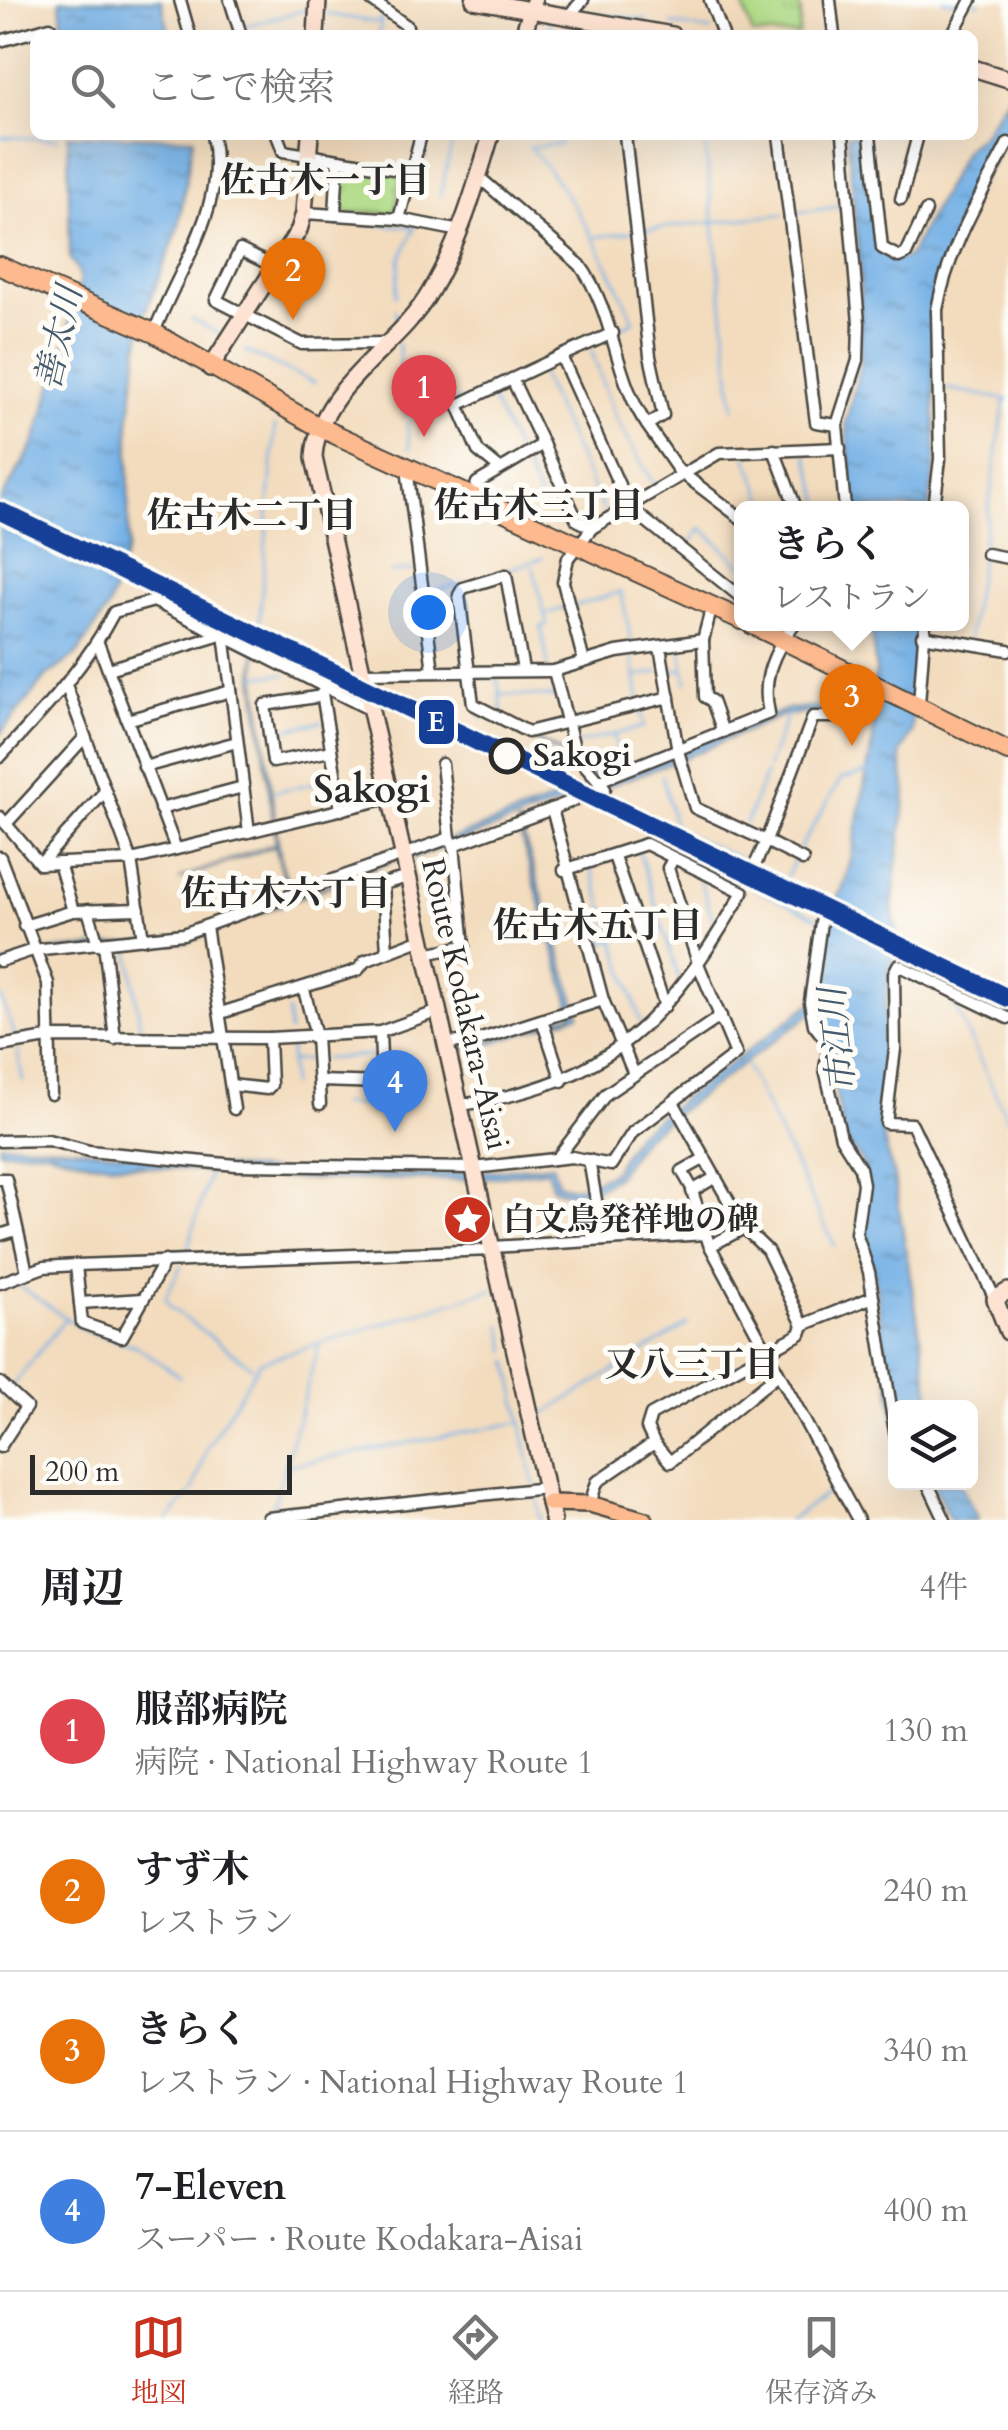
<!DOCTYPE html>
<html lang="ja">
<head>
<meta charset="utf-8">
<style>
	:root { --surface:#fff; --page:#f2f2f2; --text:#202124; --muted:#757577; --line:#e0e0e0; --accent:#c8321e }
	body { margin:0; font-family:Cardo,"Noto Serif JP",serif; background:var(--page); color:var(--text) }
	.controls { position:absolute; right:30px; bottom:30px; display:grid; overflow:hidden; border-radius:15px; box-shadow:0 10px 40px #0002 }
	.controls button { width:90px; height:90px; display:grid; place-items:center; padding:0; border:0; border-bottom:2px solid var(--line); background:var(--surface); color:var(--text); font:50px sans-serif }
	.scale { position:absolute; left:30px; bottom:25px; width:262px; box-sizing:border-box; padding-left:10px; border:5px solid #2b2b2b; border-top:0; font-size:28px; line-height:35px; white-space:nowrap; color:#2b2b2b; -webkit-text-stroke:8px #fdfcf7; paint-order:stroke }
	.you { position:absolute; left:428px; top:612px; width:35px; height:35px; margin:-25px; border:8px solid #fff; border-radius:50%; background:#1a73e8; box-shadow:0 0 0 15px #1a73e833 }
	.badge { display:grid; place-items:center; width:65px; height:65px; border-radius:50%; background:var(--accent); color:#fff; font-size:32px; font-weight:700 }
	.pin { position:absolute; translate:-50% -82px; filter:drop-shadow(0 2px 5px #0008) }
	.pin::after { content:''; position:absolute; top:52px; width:35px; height:30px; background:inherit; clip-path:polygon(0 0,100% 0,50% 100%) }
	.popup { position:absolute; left:734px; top:501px; width:235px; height:130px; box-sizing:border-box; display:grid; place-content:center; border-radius:15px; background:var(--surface); filter:drop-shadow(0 2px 8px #0005); font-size:32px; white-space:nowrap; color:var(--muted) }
	.popup b { font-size:38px; color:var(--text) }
	.popup::after { content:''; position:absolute; left:50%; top:100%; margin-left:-20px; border:20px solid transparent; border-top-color:var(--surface) }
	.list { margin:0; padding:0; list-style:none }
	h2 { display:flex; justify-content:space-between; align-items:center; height:130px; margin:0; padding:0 40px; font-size:42px }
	h2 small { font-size:32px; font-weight:400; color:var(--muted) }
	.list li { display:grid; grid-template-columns:65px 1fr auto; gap:30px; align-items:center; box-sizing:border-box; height:160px; padding:0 40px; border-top:2px solid var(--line) }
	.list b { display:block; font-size:38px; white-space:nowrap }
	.list p { margin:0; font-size:32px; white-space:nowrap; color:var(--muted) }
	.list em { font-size:32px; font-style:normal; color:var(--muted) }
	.icon { flex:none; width:55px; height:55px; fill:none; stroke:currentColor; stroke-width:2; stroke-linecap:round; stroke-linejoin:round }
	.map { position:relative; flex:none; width:1008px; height:1520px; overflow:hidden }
	.search { position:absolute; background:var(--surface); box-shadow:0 10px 40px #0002; left:30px; right:30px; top:30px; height:110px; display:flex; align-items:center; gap:25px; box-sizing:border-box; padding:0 35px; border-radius:15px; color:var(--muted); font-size:38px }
	.sheet { height:770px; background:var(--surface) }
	nav { display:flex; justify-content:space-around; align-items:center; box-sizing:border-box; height:140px; border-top:2px solid var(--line); background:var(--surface); font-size:28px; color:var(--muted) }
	nav a { display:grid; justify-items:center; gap:5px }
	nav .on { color:var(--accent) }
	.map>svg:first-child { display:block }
	.park { fill:url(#park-tufts); stroke:#6d8358; stroke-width:2.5 }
	.water { fill:url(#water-ripples); stroke:#506e88; stroke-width:2.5 }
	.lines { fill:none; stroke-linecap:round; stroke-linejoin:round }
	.stream { stroke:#74b1e6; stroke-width:2.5 }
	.street-casing { stroke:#494641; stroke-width:15 }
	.secondary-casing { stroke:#494641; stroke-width:20 }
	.primary-casing { stroke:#494641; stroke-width:20 }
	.highway-casing { stroke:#494641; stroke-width:22 }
	.street { stroke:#fff; stroke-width:10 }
	.secondary { stroke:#fee3d2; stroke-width:15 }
	.primary { stroke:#fcba8e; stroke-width:15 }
	.highway { stroke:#fcba8e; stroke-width:18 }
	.rail-1-casing { stroke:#fdfcf7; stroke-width:25 }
	.rail-1 { stroke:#153f97; stroke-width:18 }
	.stop-dot { fill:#fdfcf7; stroke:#2b2b2b; stroke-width:5 }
	.labels { text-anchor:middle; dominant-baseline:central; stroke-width:10; stroke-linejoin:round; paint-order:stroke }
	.stop-label { font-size:32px; font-weight:bold; fill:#2b2b2b; stroke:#fdfcf7; text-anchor:start }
	.street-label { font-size:32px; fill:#2b2b2b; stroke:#fdfcf7 }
	.poi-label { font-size:32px; font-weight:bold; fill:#2b2b2b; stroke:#fdfcf7; text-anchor:start }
	.neighbourhood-label { font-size:35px; font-weight:bold; fill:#2b2b2b; stroke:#fdfcf7 }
	.water-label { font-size:35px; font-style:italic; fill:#455a6c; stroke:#fdfcf7 }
	.quarter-label { font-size:38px; font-weight:bold; fill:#2b2b2b; stroke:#fdfcf7 }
	.line-badge { stroke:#fdfcf7; stroke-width:4 }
	.badge-label { font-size:28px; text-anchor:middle; font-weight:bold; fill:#fff }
</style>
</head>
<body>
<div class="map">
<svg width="1008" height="1520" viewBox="0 0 1008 1520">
	<defs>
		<pattern id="park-tufts" width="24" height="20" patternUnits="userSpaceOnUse" patternTransform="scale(2.5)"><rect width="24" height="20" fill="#afdb86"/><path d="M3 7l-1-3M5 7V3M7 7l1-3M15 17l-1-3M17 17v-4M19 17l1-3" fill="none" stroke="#97bc74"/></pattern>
		<pattern id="water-ripples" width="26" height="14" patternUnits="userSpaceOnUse" patternTransform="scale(2.5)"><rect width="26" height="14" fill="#74b1e6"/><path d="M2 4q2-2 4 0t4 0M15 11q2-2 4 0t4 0" fill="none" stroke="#5f90bb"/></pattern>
	</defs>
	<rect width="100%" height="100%" fill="#fdfcf7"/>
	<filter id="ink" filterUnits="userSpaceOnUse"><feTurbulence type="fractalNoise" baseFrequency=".01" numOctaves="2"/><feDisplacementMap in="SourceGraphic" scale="20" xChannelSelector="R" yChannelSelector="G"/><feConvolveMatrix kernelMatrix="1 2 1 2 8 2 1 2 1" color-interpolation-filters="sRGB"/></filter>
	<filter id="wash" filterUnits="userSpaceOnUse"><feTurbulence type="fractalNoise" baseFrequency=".0048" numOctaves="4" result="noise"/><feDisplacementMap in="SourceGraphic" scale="40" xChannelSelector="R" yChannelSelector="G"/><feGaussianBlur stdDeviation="2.25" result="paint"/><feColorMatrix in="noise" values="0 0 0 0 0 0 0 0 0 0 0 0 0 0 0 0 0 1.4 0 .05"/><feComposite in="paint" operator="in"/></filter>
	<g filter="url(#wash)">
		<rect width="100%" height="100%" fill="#f3dcbd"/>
		<g class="park">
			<polygon points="741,0 797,0 801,12 799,35 753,35"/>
			<polygon points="340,165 402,173 395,213 338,212"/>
		</g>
		<g class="water">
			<polygon points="60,0 161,0 170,35 39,35 57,30 62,22"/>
			<polygon points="1008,96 1008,134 969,201 932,310 936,457 929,508 854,508 846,422 861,361 860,265 847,135 866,135 877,244 886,256 900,260 909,256 966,148 982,135"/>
			<path d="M68,135l125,3 -15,92 -36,90 -13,103 -1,124 -20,61 -21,31 -11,16 -29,21 -47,58v-233l34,-57 35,-112c-3,-29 25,-48 1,-73z"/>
			<path d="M871,624h48l-7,108 -12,22 6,39 -14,114 5,28 -12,71 3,37 -6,90 12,45 38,229 -36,1 -1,16 -21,-154 -13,-36 5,-54 -6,-21 -15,-20 -15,-73 4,-18 -17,-39 -173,128 -28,40 -20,12 -25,5 -18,-6 -6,-18 -77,10 -174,-1 -206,-17 -48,-12 -42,1v-7c80,0 158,17 237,24 103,9 213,11 315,-4l6,19 12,5 16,-3 26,-12 24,-39 180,-134 8,-79 20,-36 7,-25 22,-121v-16l-25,-11 4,-5 17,-1 7,-34z"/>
			<polygon points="258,627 256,676 281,863 290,889 287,889 275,846 179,879 276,843 254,676"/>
			<polygon points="831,707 830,712 783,715 684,758 413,858 412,854 597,783 573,760 499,722 573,757 601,782 788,709"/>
			<polygon points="517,824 520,824 579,1015 473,1049 458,1050 573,1014"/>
			<polygon points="395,860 187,942 32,956 0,967 38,952 188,938"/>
			<polygon points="933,1483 960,1483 978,1520 950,1520"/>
		</g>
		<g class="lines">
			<g class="stream">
				<polyline points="943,0 965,3"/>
				<polyline points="976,5 979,0"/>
				<polyline points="326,14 380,23"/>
				<polyline points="595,14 646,20"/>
				<polyline points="549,21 550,35"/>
				<polyline points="672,24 711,31"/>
				<polyline points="244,26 309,9"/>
				<polyline points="379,35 382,12"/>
				<path d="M560,135v9l-30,3c45,52 76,111 104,174l-16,7"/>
				<polyline points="704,135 734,409"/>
				<polyline points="0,137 58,139"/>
				<polyline points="440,196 454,135"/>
				<polyline points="795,213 843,206"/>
				<polyline points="311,220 415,227 400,260 396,296"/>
				<polyline points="643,230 784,214"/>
				<polyline points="596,237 631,232"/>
				<polyline points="395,310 397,320"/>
				<polyline points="191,319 223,336"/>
				<polyline points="398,344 406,416"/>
				<polyline points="591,350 615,417 654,485"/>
				<polyline points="245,351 315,383"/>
				<polyline points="540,373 605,514"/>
				<polyline points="944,388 1008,400"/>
				<polyline points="491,398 517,452"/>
				<polyline points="412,419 459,399"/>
				<polyline points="407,423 410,449"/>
				<polyline points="807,455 823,508"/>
				<polyline points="746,456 768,508"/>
				<polyline points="523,462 546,512"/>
				<polyline points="688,546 702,528 742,566"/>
				<polyline points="533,567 547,625 541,627 548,665"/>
				<polyline points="391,572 414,570"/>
				<polyline points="494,574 543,558"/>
				<polyline points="431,592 462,583"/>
				<polyline points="575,606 621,592 632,645"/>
				<polyline points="546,614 565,608"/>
				<polyline points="259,629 275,426"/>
				<polyline points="969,637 1005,399"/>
				<polyline points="681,649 687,683"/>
				<polyline points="632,654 639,699"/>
				<polyline points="668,671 683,669"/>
				<polyline points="256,676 286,674"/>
				<polyline points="497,676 503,715"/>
				<polyline points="637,676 659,672"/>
				<polyline points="500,694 555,697"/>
				<polyline points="478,714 486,718"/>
				<polyline points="274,732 322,722"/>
				<polyline points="614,736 622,767"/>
				<polyline points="579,743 644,727 641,709"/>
				<polyline points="767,767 787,715"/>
				<polyline points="662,775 676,830 749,863"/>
				<polyline points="274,792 330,779"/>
				<polyline points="746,823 766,773"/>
				<polyline points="646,837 817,918"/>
				<polyline points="799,850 841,779 867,773"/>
				<polyline points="639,851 679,979"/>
				<polyline points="591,868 641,1022"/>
				<polyline points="759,869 785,880 795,859"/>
				<polyline points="699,877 715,926"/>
				<polyline points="644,929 662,924"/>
				<polyline points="594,946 633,933"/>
				<polyline points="129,947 141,1033"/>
				<polyline points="0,996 16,1038"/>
				<polyline points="952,1000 1008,1120"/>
				<polyline points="288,1012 289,1032"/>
				<polyline points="290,1043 291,1085"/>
				<polyline points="17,1049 23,1081"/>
				<polyline points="324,1059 377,1055"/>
				<polyline points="292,1061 314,1059"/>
				<polyline points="746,1065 835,1246"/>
				<polyline points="341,1104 378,1106"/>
				<polyline points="186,1254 209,1174"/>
				<polyline points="181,1266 165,1298 171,1308 252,1367"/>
				<polyline points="14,1282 83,1330 136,1346 181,1377"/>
				<polyline points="502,1326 507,1352"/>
				<polyline points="509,1361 534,1485"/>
				<polyline points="12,1386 66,1318"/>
				<polyline points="538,1418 688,1324"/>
				<polyline points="285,1466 521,1422"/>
				<polyline points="536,1495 540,1520"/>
				<polyline points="273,1507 319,1345"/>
				<polyline points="168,1520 193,1490 207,1448 260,1362 494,1289"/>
				<polyline points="789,1520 835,1488"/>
			</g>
		</g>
	</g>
	<g filter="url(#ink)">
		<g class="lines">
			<defs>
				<g id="street">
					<polyline points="180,0 190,35"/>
					<polyline points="230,0 241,35"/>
					<polyline points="371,0 407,26 407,35"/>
					<polyline points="710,0 723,35"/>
					<polyline points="830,0 834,35"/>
					<polyline points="567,17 583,0"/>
					<polyline points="952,35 971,0"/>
					<polyline points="0,41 50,27"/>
					<polyline points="277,135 283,151 412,172"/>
					<polyline points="625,135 650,356 663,415 647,425 678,470 742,519"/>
					<polyline points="779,135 816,422 837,425"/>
					<polyline points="843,135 859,323 858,360 837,425 845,508"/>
					<polyline points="870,135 882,248 899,257 906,254 926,211"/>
					<path d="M479,177l101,88c35,48 34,113 67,160"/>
					<polyline points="901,199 918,135"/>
					<polyline points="304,213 399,219 460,231"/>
					<polyline points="335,215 338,160"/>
					<polyline points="399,219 421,135"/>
					<polyline points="275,267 240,250 216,300 302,344 389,343"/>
					<path d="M154,333c24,-66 74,-125 58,-198"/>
					<polyline points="561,356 613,333"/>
					<polyline points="543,444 577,520 592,528"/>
					<polyline points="774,450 796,508"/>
					<polyline points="407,468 433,671"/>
					<polyline points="500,469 478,451 458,405 512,379"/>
					<polyline points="473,495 477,483 543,444 512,379 561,356 629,507 742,598"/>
					<path d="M934,508l6,-49 -3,-149c11,-62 43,-112 71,-167"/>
					<polyline points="987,554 1008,558"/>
					<polyline points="224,634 249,832"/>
					<polyline points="922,636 1008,650"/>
					<polyline points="703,640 705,697 712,701 723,732"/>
					<polyline points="98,643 176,849"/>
					<polyline points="660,647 678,751 695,808 766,841 813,717 841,717 863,678"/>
					<polyline points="584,662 563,582 568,558 592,528 719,453 840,448"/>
					<polyline points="109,669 224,634"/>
					<polyline points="523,670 506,575 463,588 459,595 473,704 528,732 669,697"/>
					<polyline points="362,673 554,671 617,652 703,640 712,606"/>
					<polyline points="66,685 131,860 143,939"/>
					<polyline points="322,693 341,810"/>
					<polyline points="322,696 265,705 273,762 331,751"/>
					<polyline points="919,704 925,624"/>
					<polyline points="127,720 231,691"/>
					<path d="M0,757c42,-45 85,-89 114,-145l40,-11 215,108"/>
					<polyline points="442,764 450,838 454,845 552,809 603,1000 634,1074"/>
					<polyline points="144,767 237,742"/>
					<path d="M601,780l168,-67c-8,-35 5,-61 25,-89"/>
					<polyline points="160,809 243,787"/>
					<polyline points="552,809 605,788 576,755 554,671"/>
					<polyline points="0,817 40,864 131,860 389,798"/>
					<polyline points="6,824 85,737"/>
					<polyline points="614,856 665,1006"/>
					<polyline points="0,857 48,983 51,1094"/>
					<polyline points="59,863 73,911"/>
					<polyline points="40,864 105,791"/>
					<polyline points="755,865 766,841 803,860"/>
					<polyline points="88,910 98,944"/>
					<polyline points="821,922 810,1002 814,1025 829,1044 825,1069 841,1138 860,1168 863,1184 856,1233 869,1272 896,1438"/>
					<polyline points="24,926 73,911 139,909"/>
					<polyline points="206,926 234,1109"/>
					<polyline points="104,943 115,1039"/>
					<polyline points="387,952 383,884 408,877"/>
					<polyline points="425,954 464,946 454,845"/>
					<polyline points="0,961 33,950 183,934 450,838"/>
					<polyline points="304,990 316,1036 320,1104"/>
					<polyline points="221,1013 358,970 365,961 422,939"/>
					<polyline points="542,1020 562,1081"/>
					<polyline points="447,1043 475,1041 603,1000"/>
					<polyline points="0,1046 53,1037 269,1038 380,1032 439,1011"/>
					<polyline points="320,1081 382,1083 380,1032"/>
					<polyline points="231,1085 267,1089 271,1085 269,1038"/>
					<path d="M460,1105c151,-21 209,-87 283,-213l-97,-48 -82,26"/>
					<polyline points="0,1141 48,1140 89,1151 236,1165 474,1168 572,1157 611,1165 633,1132 736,1054 699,966 668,868 673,859"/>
					<polyline points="558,1157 606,1094 721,1016"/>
					<polyline points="589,1160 603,1240"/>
					<polyline points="716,1177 692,1191 709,1244 858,1520"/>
					<polyline points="0,1179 6,1179 27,1272"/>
					<polyline points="693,1190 682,1171 705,1158"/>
					<polyline points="0,1235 16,1230"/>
					<polyline points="710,1246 744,1228"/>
					<polyline points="492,1247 706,1234"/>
					<polyline points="76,1265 82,1323 122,1337 165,1261"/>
					<polyline points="0,1283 44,1267 76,1265 493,1250"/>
					<polyline points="995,1299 912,1124 886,1123 895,1049 894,973 898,965 1008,1018"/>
					<polyline points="80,1303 143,1299"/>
					<polyline points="803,1325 873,1297"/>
					<polyline points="0,1383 26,1407 0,1447"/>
					<polyline points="654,1443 670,1462 778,1374"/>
					<polyline points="927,1482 945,1520"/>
					<polyline points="590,1504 597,1482 654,1443 647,1428 651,1415 800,1334 803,1325 767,1250 744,1228 673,1102"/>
					<polyline points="268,1518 546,1488"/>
				</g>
				<g id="secondary">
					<polyline points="474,0 672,35"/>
					<polyline points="316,35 318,0"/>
					<polyline points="523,35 534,1"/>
					<polyline points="973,68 1008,79"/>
					<path d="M491,135c-16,54 -32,108 -61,157 -33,58 -113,95 -116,166l239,1062"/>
					<polyline points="210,368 299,230 304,213 310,135"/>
					<polyline points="1008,1291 995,1299 1008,1332"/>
				</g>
				<polyline id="primary" points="549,1503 590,1504 645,1520"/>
				<g id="highway">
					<polyline points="0,266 154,333 319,427 742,620"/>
					<polyline points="751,624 1008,751"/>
				</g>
			</defs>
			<use href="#street" class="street-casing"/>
			<use href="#secondary" class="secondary-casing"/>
			<use href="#primary" class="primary-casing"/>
			<use href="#highway" class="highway-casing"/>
			<use href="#street" class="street"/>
			<use href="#secondary" class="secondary"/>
			<use href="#primary" class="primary"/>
			<use href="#highway" class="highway"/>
			<defs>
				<polyline id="rail-1" points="0,511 1008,998"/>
			</defs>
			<use href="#rail-1" class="rail-1-casing"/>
			<use href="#rail-1" class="rail-1"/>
		</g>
	</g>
	<defs>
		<symbol id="sight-disc" viewBox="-11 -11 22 22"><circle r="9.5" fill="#c8321e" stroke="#fdfcf7"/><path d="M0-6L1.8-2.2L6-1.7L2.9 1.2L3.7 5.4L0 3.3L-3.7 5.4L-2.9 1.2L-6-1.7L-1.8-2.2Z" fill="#fff"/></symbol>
	</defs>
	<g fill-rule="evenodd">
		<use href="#sight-disc" x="440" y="1192" width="55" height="55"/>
	</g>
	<circle class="stop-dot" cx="507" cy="756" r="16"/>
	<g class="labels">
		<g class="stop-label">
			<text x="533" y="756">Sakogi</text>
		</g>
		<g class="street-label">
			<text transform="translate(465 1004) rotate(77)">Route Kodakara-Aisai</text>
		</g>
		<g class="poi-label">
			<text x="503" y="1220">白文鳥発祥地の碑</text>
		</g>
		<g class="neighbourhood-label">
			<text x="325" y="181">佐古木一丁目</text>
			<text x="539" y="506">佐古木三丁目</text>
			<text x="252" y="516">佐古木二丁目</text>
			<text x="286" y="894">佐古木六丁目</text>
			<text x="598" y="926">佐古木五丁目</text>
			<text x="692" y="1365">又八三丁目</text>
		</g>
		<g class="water-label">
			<text transform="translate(59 338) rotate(-77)">善太川</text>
			<text transform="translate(838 1040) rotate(-96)">市江川</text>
		</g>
		<g class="quarter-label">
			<text x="372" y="790">Sakogi</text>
		</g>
	</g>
	<rect class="line-badge" x="417" y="698" width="39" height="48" rx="10" fill="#153f97"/>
	<g class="badge-label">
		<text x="436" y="731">E</text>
	</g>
</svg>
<div class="controls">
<button><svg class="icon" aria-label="layers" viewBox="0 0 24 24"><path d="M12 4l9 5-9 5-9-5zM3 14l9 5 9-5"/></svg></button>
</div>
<div class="scale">200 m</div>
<div class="you"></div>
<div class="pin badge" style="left:424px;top:437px;background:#e0444e">1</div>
<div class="pin badge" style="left:293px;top:320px;background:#e8710a">2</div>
<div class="pin badge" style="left:852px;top:746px;background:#e8710a">3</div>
<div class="popup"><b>きらく</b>レストラン</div>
<div class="pin badge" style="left:395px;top:1132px;background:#3f7fe0">4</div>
<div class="search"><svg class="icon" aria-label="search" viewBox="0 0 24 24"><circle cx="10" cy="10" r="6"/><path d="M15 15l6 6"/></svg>ここで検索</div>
</div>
<section class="sheet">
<h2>周辺<small>4件</small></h2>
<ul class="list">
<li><span class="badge" style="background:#e0444e">1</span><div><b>服部病院</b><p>病院 · National Highway Route 1</p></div><em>130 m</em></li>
<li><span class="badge" style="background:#e8710a">2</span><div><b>すず木</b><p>レストラン</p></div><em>240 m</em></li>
<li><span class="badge" style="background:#e8710a">3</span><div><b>きらく</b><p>レストラン · National Highway Route 1</p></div><em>340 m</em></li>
<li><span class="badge" style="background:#3f7fe0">4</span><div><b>7-Eleven</b><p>スーパー · Route Kodakara-Aisai</p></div><em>400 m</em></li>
</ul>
</section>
<nav>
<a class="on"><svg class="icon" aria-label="map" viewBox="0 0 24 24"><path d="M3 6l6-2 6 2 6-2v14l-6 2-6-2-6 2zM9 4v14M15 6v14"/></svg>地図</a>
<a><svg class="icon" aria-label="directions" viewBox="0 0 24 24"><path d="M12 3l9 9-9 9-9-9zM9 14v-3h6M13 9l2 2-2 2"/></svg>経路</a>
<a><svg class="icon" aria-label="saved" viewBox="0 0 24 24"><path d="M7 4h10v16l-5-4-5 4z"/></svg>保存済み</a>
</nav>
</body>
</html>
